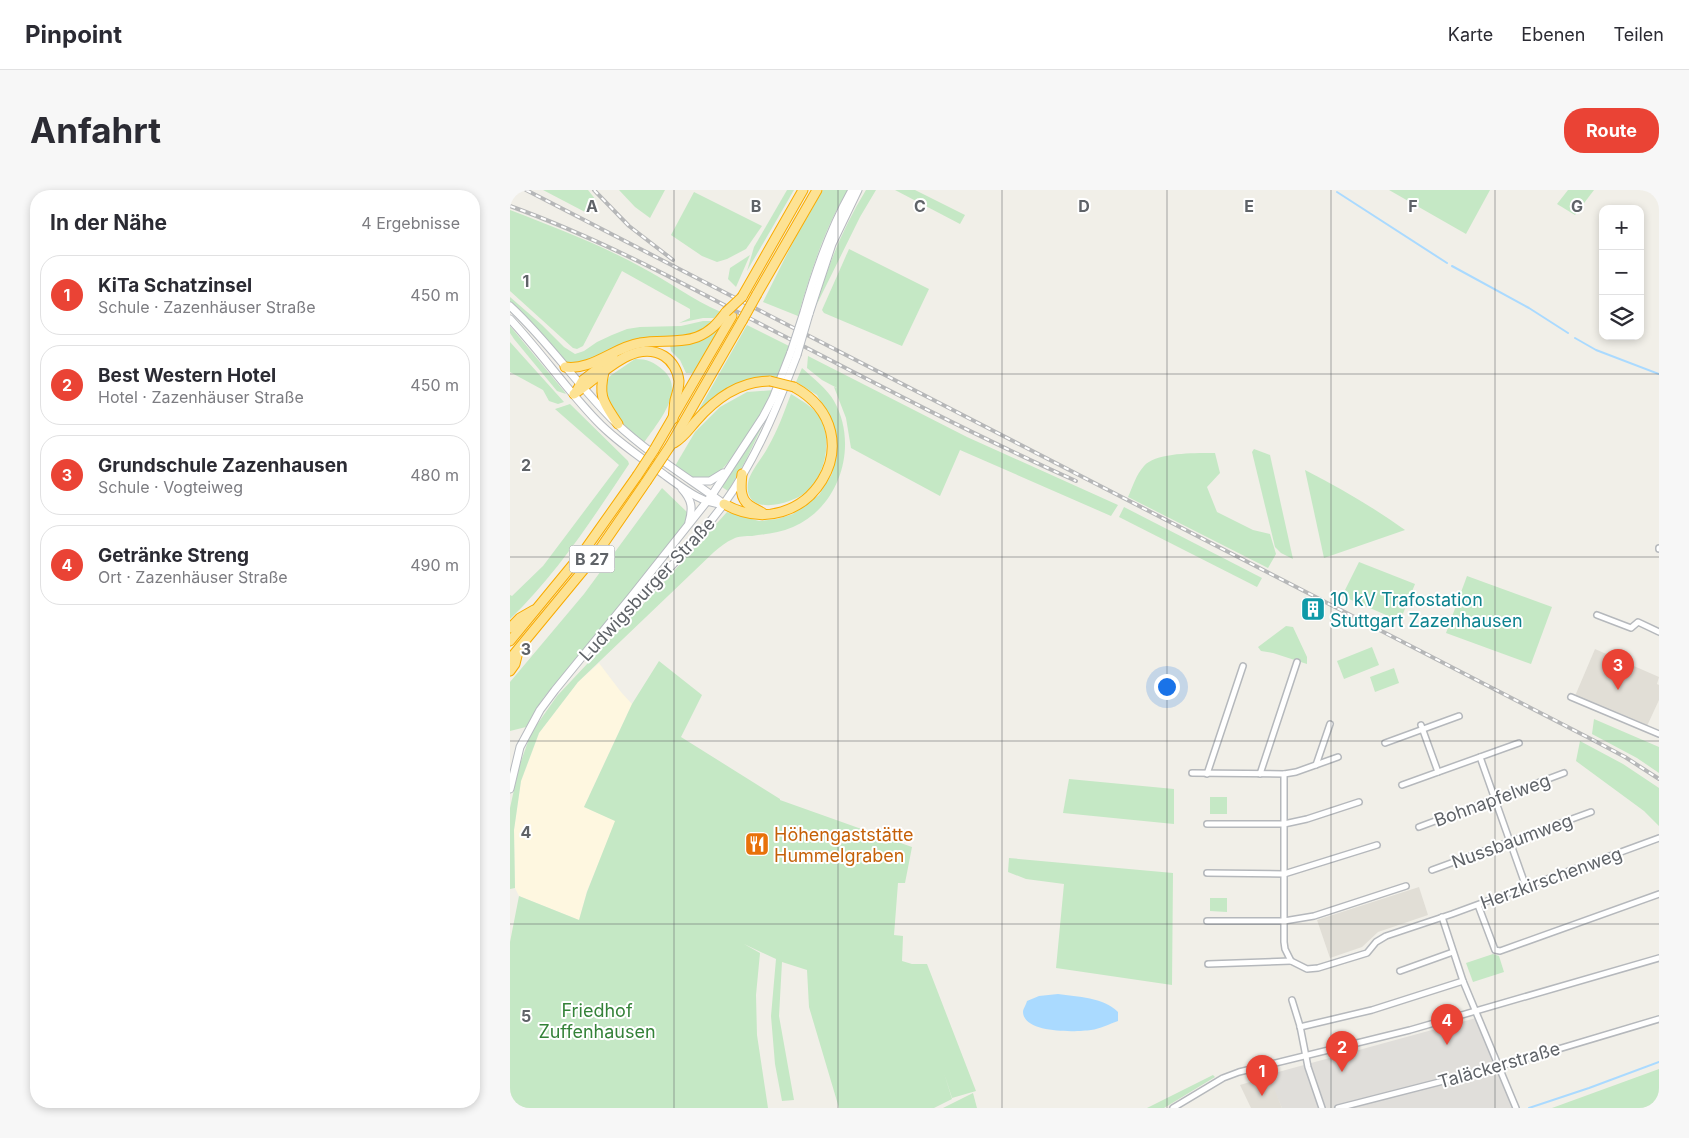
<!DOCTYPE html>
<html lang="de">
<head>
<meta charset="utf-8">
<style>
	:root { --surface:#fff; --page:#f7f7f7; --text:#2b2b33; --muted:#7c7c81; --line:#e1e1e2; --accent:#ea4335 }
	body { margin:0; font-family:Inter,sans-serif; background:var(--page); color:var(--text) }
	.controls { position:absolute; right:15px; top:15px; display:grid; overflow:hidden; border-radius:10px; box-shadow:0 2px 8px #0003 }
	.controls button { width:45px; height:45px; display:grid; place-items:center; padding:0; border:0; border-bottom:1px solid var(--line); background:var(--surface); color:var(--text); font:25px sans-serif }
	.you { position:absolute; left:656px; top:496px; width:18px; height:18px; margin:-12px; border:4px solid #fff; border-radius:50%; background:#1a73e8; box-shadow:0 0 0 8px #1a73e833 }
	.badge { display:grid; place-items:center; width:32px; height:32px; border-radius:50%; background:var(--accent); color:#fff; font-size:16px; font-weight:700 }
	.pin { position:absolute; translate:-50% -41px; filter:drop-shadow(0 1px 2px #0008) }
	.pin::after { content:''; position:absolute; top:26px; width:18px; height:15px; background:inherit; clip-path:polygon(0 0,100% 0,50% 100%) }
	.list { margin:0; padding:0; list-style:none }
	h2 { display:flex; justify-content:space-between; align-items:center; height:65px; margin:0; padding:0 20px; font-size:21px }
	h2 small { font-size:16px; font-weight:400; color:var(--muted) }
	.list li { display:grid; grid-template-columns:32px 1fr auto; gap:15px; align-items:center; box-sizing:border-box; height:80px; margin:0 10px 10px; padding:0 10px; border:1px solid var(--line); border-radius:20px }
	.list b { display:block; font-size:19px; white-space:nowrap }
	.list p { margin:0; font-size:16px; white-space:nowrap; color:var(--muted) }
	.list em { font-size:16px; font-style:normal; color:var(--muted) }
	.icon { flex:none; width:28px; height:28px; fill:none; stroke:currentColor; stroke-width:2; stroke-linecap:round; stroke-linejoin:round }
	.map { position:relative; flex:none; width:1149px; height:918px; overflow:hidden; border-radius:20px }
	header { display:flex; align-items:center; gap:30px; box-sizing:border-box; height:70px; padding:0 25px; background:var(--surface); border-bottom:1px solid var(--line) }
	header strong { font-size:24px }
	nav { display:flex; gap:28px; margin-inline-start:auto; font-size:18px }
	.intro { display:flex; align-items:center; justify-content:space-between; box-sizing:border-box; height:120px; padding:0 30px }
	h1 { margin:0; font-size:35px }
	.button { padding:12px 22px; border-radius:20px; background:var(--accent); color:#fff; font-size:18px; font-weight:700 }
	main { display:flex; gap:30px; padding:0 30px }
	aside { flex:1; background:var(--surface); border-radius:20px; box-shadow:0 2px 8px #0003 }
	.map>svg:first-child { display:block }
	.commercial { fill:#fef7e0 }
	.industrial { fill:#e0deda }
	.education { fill:#e1ded6 }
	.green { fill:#c5e8c5 }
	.water { fill:#aadaff }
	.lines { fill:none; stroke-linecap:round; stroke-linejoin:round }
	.stream { stroke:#aadaff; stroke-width:2 }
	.street-casing { stroke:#b5b8bc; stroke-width:8 }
	.secondary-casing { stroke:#b6babf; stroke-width:9 }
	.highway-casing { stroke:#f9ab00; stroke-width:11 }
	.street { stroke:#fff; stroke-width:5 }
	.secondary { stroke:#fff; stroke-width:7 }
	.highway { stroke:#fde293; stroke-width:9 }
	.rail-casing { stroke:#b6b7b8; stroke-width:4 }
	.rail { stroke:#fff; stroke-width:2; stroke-dasharray:5.5; stroke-linecap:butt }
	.secondary-bridge-casing { stroke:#b6babf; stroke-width:9; stroke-linecap:butt }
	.highway-bridge-casing { stroke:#f9ab00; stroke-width:11; stroke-linecap:butt }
	.secondary-bridge { stroke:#fff; stroke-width:7 }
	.highway-bridge { stroke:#fde293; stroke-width:9 }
	.grid { fill:none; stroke:#5f6368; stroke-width:1; stroke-opacity:0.55 }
	.labels { text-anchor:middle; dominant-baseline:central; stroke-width:4; stroke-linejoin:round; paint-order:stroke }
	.shield { fill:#fff; stroke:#8f9295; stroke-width:1 }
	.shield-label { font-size:16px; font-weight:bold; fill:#5f6368 }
	.street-label { font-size:18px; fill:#5f6368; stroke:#fff }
	.culture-label { font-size:18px; fill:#0d838f; stroke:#fff; text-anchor:start }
	.food-label { font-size:18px; fill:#c56008; stroke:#fff; text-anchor:start }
	.park-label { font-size:18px; fill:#348238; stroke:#fff }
	.grid-label { font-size:16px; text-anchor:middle; font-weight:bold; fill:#5f6368; stroke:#fff; stroke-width:4; stroke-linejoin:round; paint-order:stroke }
</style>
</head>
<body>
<header>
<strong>Pinpoint</strong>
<nav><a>Karte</a><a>Ebenen</a><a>Teilen</a></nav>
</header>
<div class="intro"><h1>Anfahrt</h1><a class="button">Route</a></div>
<main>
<aside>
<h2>In der Nähe<small>4 Ergebnisse</small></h2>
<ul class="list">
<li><span class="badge">1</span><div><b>KiTa Schatzinsel</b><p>Schule · Zazenhäuser Straße</p></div><em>450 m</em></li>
<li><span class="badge">2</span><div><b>Best Western Hotel</b><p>Hotel · Zazenhäuser Straße</p></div><em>450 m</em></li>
<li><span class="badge">3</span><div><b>Grundschule Zazenhausen</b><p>Schule · Vogteiweg</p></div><em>480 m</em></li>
<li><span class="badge">4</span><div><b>Getränke Streng</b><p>Ort · Zazenhäuser Straße</p></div><em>490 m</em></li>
</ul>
</aside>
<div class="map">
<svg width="1149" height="918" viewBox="0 0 1149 918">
	<rect width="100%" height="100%" fill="#f1efe8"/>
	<polygon class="commercial" points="89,473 111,502 122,514 74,617 106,631 77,701 69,730 9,706 5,698 4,640 11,591 29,543 68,492"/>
	<polygon class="industrial" points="966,828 1009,918 772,918 757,885"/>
	<g class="education">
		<polygon points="1085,459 1149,487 1147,494 1149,495 1149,510 1137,536 1065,506"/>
		<polygon points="909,697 918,725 868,742 852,757 820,768 807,730"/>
		<polygon points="759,886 772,918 741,918 730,895"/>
	</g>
	<g class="green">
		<polygon points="33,0 78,0 86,10 75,22"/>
		<polygon points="109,0 155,0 140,28 125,17"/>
		<polygon points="277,0 284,0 237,81 244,57"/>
		<path d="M313,0h25c-24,39 -37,82 -50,126l-35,-14 32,-64z"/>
		<path d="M356,0h10l-16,27 -43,87c11,-40 27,-78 49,-114z"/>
		<polygon points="385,0 405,0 455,25 450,34"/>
		<polygon points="879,0 980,0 956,44"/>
		<polygon points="1058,0 1084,0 1065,25 1047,14"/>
		<polygon points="184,2 252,36 236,59 217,69 207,72 192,66 161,45"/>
		<path d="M0,20c44,17 89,34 131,57 27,14 52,33 80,45l-7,6h-11l-24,5 11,-5v-9l-68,-38 -39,75 -6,3 -4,-1 -63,-57z"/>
		<polygon points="339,59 419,99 392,156 314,123 312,120"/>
		<polygon points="240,65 226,97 218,89 220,78"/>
		<path d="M0,107l32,28 22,22 11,7 9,-3 13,-9 15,-7 15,-6 13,-2 41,-1 22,-5h12c-12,9 -25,15 -40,16 -7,1 -16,0 -23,1 -21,4 -67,33 -86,24l-56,-59z"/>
		<polygon points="237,135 279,156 268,187 242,188 211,203 188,221"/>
		<polygon points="0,136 54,201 56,204 47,201 4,149 0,143"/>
		<polygon points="209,139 185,183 176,183 170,170 161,161 160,155 202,143"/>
		<polygon points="0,152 54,212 48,214 39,211 33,200 0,182"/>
		<polygon points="298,166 457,247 608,315 601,326 450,260 430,306 341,258 336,228 324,197 327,198 312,190 297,178"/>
		<path d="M125,169c12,0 19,3 28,11 24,21 -6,53 -19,73l-22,-19 -14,-18 -4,-20 6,-10z"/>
		<path d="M292,178c10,9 26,22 32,33 25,44 6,106 -41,126 -14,6 -27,7 -41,9 -6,0 -14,0 -19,3 -7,3 -13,8 -19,13l-136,130 -39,51 -18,48 -7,49 1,58 -5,1v-81l9,-41 12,-34 26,-37 107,-114 63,-70 32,9 18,-2 16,-5 26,-19 13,-21 5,-27 -5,-25 -15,-27 -21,-13z"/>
		<path d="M264,200c-14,32 -36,63 -60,88l-19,1 -20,-13 20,-34 25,-25 27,-15z"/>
		<path d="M281,204c11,7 23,13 29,24 13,23 5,58 -14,74 -15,13 -63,25 -58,-9 1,-10 15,-26 20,-36 10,-17 16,-35 23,-53z"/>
		<path d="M60,214l58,57 1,3c-36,54 -72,110 -119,155v-24l2,1 31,-30 76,-101 -64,-56z"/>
		<polygon points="258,224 236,270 218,301 212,297"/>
		<polygon points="744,259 760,265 783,369 771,363 765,357 742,262"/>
		<path d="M705,263l5,20 -13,14 10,25 36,18 17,4 6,20 -8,14 -140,-71c5,-11 8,-22 16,-31 12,-14 53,-13 71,-13z"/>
		<path d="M795,280c35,18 68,37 100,60l-81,28z"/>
		<polygon points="152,298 178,323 175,335 118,406 34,507 16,537 0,541 0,492 74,404"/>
		<polygon points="614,317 752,388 747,397 609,327"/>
		<polygon points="849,372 905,394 890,431 832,406"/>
		<polygon points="957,386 1042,417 1021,474 936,443"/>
		<polygon points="776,436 783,437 797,467 797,474 763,463 751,461 748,457"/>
		<polygon points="862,457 869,475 834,489 827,471"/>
		<polygon points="149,471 192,505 171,547 270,609 270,610 402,657 395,693 388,693 384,745 393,746 392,771 402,774 417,774 466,901 442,908 434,883 442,909 424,918 329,918 299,817 297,780 272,772 269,826 284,910 272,911 265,874 261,826 266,769 234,754 250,763 246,805 247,845 258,918 0,918 0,752 9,706 69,730 77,702 105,631 74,617 122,514"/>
		<polygon points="884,478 889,493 865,502 860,487"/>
		<polygon points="1084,529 1149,557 1149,583 1127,568 1082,544"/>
		<polygon points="1070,551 1113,574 1149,598 1149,636 1134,621 1066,571"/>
		<polygon points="559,589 664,599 664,634 553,623"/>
		<rect x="700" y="607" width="17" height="17"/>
		<polygon points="499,668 663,683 662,795 546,778 554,694 516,689 498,682"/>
		<polygon points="700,708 717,708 717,722 700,721"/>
		<polygon points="983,764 989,766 994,782 963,792 956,773"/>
		<polygon points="1149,879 1149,918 1042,918"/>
		<polygon points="703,885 705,887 654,918 637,918"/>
		<polygon points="463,903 467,918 433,918"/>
	</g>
	<path class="water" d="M548,804c20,3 45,3 60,18v9c-9,3 -18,8 -27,9 -14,2 -67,4 -68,-18 0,-3 3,-7 4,-11l12,-5z"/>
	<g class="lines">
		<g class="stream">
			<polyline points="827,2 937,73"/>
			<polyline points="942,76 1019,118 1058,143"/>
			<polyline points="1065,148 1086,160 1149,184"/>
			<polyline points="1019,918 1079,898 1149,872"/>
		</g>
		<defs>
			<g id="street">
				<polyline points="1149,358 1149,359"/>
				<polyline points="1087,425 1121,438 1128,432 1149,442"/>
				<polyline points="1061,507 1149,544"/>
				<polyline points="911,535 928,582"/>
				<polyline points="875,553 949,526"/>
				<polyline points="970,567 1016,697"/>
				<polyline points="806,575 820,534"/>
				<polyline points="682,583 774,584 786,582 828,567"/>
				<polyline points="697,584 733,476"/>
				<polyline points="750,584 787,472"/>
				<polyline points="774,584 774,752 775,759 781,771 797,779 808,778 857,763 866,752 876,746 942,724 1149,648"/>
				<polyline points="892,595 1009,553"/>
				<polyline points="697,634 774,634 797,629 849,612"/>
				<polyline points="909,637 1054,583"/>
				<polyline points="922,680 1081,622"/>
				<polyline points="697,683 774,684 867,655"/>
				<polyline points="968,715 985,760 990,761 1149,704"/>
				<polyline points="932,727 953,791 1006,918"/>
				<polyline points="697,731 774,731 804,726 896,696"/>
				<polyline points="698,774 781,771"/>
				<polyline points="890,781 943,762"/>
				<polyline points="782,810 790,836 798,877 812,918"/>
				<polyline points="790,837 862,820 953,791"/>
				<polyline points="663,918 713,888 729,882 900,840 1149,768"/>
				<polyline points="828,918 988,877 1149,829"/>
			</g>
			<g id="secondary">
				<path d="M0,116c39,36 68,80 106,117 33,31 71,54 108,81"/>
				<path d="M294,122c12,-43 26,-83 48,-122"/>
				<polyline points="299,124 322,54 348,0"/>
				<path d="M0,129c31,33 56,70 87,102 20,21 45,37 69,55 17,12 36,28 57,28"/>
				<polyline points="184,291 200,291 213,283"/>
				<path d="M172,299c10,11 11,19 7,33"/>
				<path d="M95,445c40,-42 83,-83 118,-130 33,-45 54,-98 74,-150"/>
				<polyline points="0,599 10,557 30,520 45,500 121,407 202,305 253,227 263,208 281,162"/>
			</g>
			<g id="highway">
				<polyline points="247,104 307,0"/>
				<polyline points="232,107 293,0"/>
				<path d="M55,177c27,4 49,-20 75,-24 19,-4 39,1 57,-6 13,-5 21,-14 29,-25"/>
				<path d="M94,182c-6,26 0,30 14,52"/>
				<polyline points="66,202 73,190 103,167"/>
				<path d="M64,204c24,-15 59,-57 90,-38 8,5 14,15 15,25 0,7 -2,12 -4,19 -1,6 -1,12 -2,19"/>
				<path d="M164,253c10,-6 14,-13 22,-22 19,-22 44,-40 74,-40"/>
				<polyline points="160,256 232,131"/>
				<polyline points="144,260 222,126"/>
				<path d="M232,284c-1,10 -3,24 7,31 5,4 10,5 15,9"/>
				<path d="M214,314c83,46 155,-70 70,-117"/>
				<polyline points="0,438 10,428 24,420"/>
				<polyline points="0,451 74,361 127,286"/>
				<polyline points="0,469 85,366 136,292"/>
				<polyline points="0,481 5,474 8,462"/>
			</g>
		</defs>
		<use href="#street" class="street-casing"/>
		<use href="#secondary" class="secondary-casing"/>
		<use href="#highway" class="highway-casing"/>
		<use href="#street" class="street"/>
		<use href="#secondary" class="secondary"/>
		<use href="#highway" class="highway"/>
		<defs>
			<g id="rail">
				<polyline points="16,0 1083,550 1115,567 1149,589"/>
				<polyline points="84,0 119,36 163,70"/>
				<path d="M0,16c83,30 161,71 239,112 108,56 216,113 327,163"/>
			</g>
		</defs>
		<use href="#rail" class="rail-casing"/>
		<use href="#rail" class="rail"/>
		<defs>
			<g id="secondary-bridge">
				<polyline points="281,162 294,122"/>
				<polyline points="287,165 299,124"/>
			</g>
			<g id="highway-bridge">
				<polyline points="216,122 232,107"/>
				<polyline points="232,131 247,104"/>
				<polyline points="260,191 284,197"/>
				<polyline points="127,286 144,260"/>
				<polyline points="136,292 160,256"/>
			</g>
		</defs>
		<use href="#secondary-bridge" class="secondary-bridge-casing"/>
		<use href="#highway-bridge" class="highway-bridge-casing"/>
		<use href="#secondary-bridge" class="secondary-bridge"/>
		<use href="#highway-bridge" class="highway-bridge"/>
	</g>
	<path class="grid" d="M164,0v918M328,0v918M492,0v918M657,0v918M821,0v918M985,0v918M0,184h1149M0,367h1149M0,551h1149M0,734h1149"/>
	<defs>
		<symbol id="building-square" viewBox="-11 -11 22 22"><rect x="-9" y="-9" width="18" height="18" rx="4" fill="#0f9aa8" stroke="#fff"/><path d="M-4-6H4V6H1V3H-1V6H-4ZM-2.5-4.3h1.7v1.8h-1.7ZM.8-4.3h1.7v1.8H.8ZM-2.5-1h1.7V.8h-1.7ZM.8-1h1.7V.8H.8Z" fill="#fff"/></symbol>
		<symbol id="restaurant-square" viewBox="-11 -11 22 22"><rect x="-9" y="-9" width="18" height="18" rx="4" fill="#e8710a" stroke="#fff"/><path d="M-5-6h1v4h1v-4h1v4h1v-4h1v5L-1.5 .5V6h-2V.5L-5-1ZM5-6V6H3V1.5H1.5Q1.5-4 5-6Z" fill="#fff"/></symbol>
	</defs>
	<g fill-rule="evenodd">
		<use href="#building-square" x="789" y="405" width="28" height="28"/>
		<use href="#restaurant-square" x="233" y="640" width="28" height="28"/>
	</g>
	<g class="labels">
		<rect class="shield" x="59.5" y="355.5" width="45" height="27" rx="4"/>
		<g class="shield-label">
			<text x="82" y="369">B 27</text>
		</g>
		<g class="street-label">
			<text transform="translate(137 399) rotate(-47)">Ludwigsburger Straße</text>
			<text transform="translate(982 610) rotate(-20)">Bohnapfelweg</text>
			<text transform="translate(1002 651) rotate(-20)">Nussbaumweg</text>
			<text transform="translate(1041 688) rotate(-20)">Herzkirschenweg</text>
			<text transform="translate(989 875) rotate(-16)">Taläckerstraße</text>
		</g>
		<g class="culture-label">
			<text x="820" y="409">10 kV Trafostation<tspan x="820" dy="21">Stuttgart Zazenhausen</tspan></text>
		</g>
		<g class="food-label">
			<text x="264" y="644">Höhengaststätte<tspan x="264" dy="21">Hummelgraben</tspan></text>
		</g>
		<g class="park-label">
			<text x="87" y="820">Friedhof<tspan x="87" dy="21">Zuffenhausen</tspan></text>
		</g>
	</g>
	<g class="grid-label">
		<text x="82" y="22">A</text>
		<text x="246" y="22">B</text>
		<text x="410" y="22">C</text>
		<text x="574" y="22">D</text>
		<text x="739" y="22">E</text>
		<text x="903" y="22">F</text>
		<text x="1067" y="22">G</text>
		<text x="16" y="97">1</text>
		<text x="16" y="281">2</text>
		<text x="16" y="465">3</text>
		<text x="16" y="648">4</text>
		<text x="16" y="832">5</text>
	</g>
</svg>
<div class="controls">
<button>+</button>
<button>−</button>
<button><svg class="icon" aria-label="layers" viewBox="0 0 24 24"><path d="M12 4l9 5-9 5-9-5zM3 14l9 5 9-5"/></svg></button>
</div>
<div class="you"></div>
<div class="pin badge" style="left:752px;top:906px">1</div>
<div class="pin badge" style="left:832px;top:882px">2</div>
<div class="pin badge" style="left:1108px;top:500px">3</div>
<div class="pin badge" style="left:937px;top:855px">4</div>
</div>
</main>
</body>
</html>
